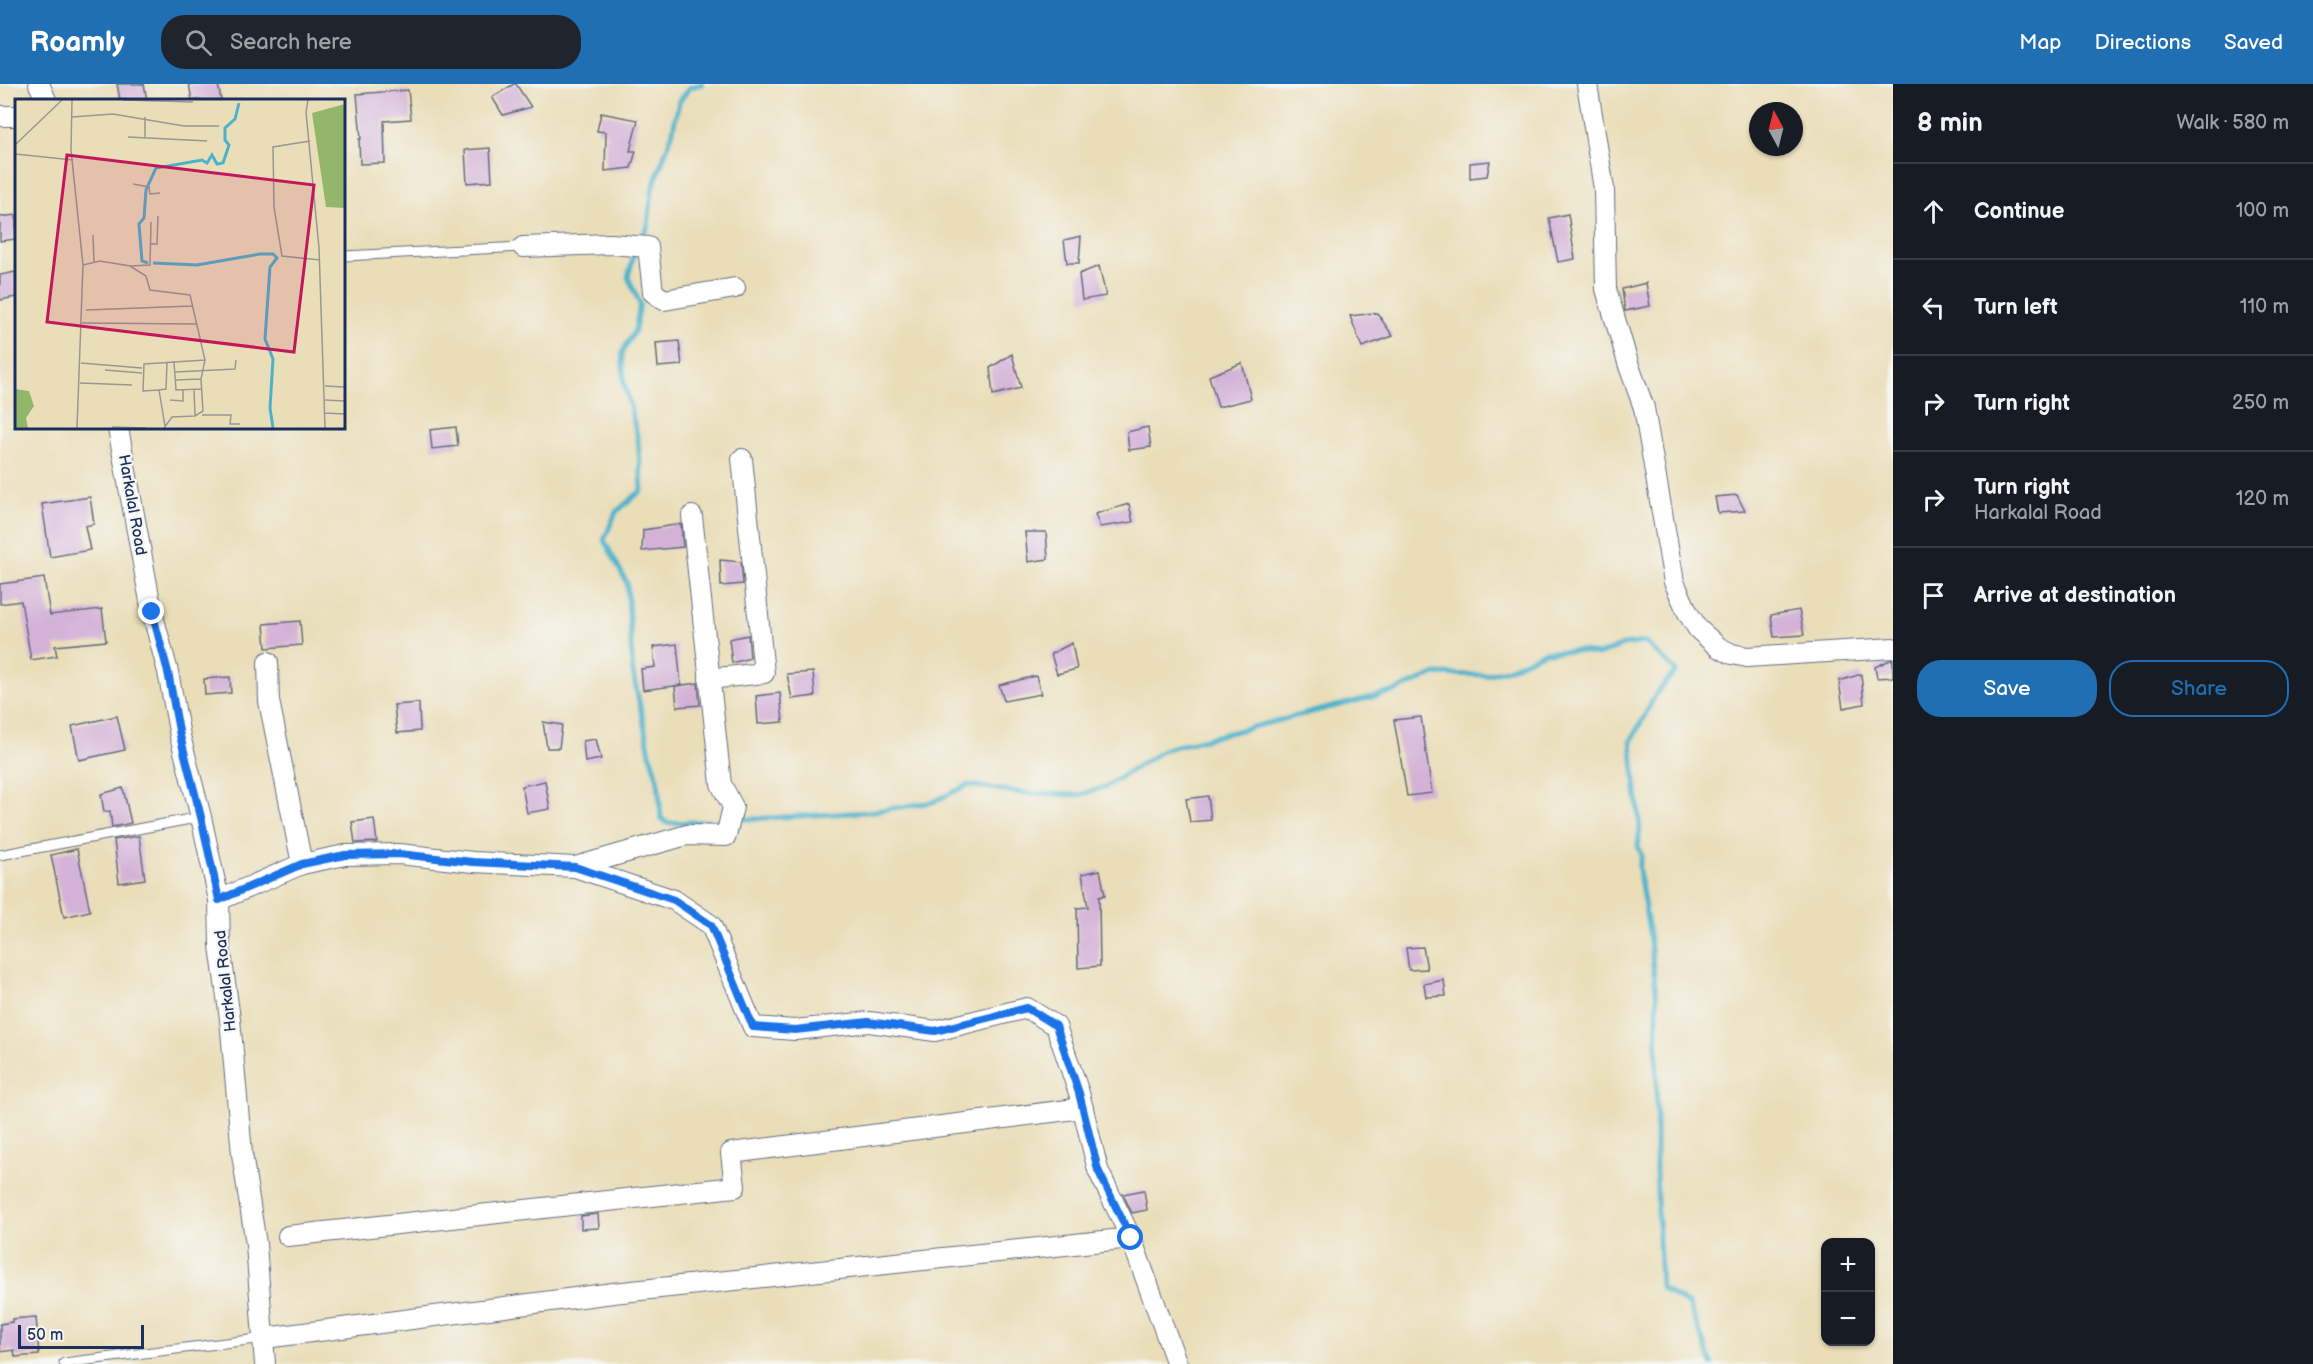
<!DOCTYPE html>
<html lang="en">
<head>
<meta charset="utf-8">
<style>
	:root { --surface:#171b24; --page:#20242c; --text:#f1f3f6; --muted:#9ea1a6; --line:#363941; --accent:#1f6fb2 }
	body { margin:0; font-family:"Balsamiq Sans",sans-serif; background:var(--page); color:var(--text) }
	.controls { position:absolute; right:18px; bottom:18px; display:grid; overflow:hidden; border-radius:12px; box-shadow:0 2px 4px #0004 }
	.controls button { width:54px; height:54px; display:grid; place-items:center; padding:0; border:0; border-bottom:2px solid var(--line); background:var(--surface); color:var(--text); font:30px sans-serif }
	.compass { position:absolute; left:1749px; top:18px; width:54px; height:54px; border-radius:50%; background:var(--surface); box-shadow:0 2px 4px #0004; rotate:353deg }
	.scale { position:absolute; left:18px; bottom:15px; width:126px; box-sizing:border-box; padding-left:6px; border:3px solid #1b2f5e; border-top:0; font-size:16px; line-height:21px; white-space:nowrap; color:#1b2f5e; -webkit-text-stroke:4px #f6f6f2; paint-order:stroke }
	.stop { position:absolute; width:18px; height:18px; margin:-14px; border:4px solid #1a73e8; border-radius:50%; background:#fff }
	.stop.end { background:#1a73e8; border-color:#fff; box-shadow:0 2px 6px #0008 }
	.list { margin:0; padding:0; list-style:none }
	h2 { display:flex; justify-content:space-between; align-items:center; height:78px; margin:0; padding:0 24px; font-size:26px }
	h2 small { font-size:20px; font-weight:400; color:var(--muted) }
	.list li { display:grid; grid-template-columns:39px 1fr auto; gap:18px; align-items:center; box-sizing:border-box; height:96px; padding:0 24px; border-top:2px solid var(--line) }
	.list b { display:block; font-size:22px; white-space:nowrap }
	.list p { margin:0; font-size:20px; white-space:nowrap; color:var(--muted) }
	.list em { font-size:20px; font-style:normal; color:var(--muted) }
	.actions { display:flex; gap:12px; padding:18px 24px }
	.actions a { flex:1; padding:14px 0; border:2px solid var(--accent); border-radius:24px; text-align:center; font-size:21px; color:var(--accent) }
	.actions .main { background:var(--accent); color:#fff }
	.icon { flex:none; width:33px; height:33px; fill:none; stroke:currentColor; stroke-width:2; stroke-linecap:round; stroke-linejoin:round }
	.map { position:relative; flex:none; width:1893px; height:1280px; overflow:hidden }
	header { display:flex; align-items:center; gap:36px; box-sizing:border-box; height:84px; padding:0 30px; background:var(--accent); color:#fff }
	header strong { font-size:28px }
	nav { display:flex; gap:33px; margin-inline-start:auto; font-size:21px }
	.search { width:420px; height:54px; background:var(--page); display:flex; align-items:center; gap:15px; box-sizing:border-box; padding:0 21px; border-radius:24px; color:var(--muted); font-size:22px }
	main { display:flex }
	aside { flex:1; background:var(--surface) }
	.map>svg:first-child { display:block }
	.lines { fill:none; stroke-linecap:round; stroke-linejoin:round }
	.stream { stroke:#4bb2ca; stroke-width:5 }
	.building { fill:#d4b2d8 }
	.service-casing { stroke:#636c7e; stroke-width:11 }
	.minor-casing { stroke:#636c7e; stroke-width:22 }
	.service { stroke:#fff; stroke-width:9 }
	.minor { stroke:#fff; stroke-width:20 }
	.route { stroke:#1a73e8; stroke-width:8 }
	.labels { text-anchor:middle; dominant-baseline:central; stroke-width:4.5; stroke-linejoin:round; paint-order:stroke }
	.street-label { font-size:16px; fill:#1b2f5e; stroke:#f6f6f2 }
	.inset-river { fill:none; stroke:#4bb2ca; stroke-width:3 }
	.inset-road { fill:none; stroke:#979895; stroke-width:1.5 }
	.view { fill:#c2185b; fill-opacity:0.15; stroke:#c2185b; stroke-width:3 }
	.inset-edge { fill:none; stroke:#1b2f5e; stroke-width:3 }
</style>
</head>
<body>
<header>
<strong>Roamly</strong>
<div class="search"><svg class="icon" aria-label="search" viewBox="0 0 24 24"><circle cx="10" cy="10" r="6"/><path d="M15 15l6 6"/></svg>Search here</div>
<nav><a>Map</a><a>Directions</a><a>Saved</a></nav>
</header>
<main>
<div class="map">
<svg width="1893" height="1280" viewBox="0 0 1893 1280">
	<rect width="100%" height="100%" fill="#f6f6f2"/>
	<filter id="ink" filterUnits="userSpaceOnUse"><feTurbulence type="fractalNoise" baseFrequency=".0167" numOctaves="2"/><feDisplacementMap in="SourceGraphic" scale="12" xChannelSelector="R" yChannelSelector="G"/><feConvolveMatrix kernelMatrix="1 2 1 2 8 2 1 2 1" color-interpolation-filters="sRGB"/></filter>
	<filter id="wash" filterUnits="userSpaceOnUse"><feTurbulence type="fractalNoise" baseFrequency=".008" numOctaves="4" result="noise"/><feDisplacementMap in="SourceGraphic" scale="24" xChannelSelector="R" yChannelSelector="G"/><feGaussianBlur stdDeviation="1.35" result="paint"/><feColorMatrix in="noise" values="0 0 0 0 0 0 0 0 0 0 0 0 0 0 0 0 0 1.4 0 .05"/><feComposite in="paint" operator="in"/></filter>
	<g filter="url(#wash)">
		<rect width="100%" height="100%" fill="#eadeb9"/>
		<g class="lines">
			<g class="stream">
				<polyline points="639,159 648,142 652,106 672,50 679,18 690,3 702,0"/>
				<polyline points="635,167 628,193 640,220 635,246 622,269 624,298 638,355 642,406 616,428 604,456 627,499 633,589 651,674 658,696 661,734 667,739 725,737"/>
				<polyline points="734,736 868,728 933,718 968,701 1023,709 1079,711 1105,703 1165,665 1392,608 1436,590 1486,591 1508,585 1545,568 1583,567 1598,571 1623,561 1645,558 1676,587 1656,610 1631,657 1640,744 1638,762 1642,772 1639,783 1640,794 1649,848 1657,916 1656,1086 1661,1204 1689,1221 1712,1280"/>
			</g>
		</g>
		<g id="blocks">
			<g class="building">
				<polygon points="117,0 144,0 147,16 120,16"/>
				<polygon points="189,0 218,0 221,16 192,16"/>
				<polygon points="514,0 516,0 531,23 503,31 492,13"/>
				<polygon points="408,6 411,35 384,37 385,79 360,80 359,55 361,55 357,10"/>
				<polygon points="601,29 638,36 630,67 636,67 631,84 605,87 606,48 597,47"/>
				<polygon points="490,64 492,97 467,99 465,66"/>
				<polygon points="1490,77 1487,92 1470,94 1470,79"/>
				<polygon points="1568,130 1575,175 1558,178 1549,134"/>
				<polygon points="16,131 16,155 0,157 0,133"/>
				<polygon points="1081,152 1079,179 1067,179 1064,156"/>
				<polygon points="1099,182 1106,212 1082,216 1079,190"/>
				<polygon points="16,188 16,213 0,216 0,191"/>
				<polygon points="1646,199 1650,222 1625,227 1622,205"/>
				<polygon points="1377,229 1393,252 1362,263 1350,232"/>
				<polygon points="679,257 682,281 658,283 656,259"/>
				<polygon points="1012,270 1021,304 993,311 990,284"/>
				<polygon points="1242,279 1251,315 1218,323 1209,292"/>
				<polygon points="456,343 458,362 432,365 430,346"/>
				<polygon points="1148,343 1151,363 1129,366 1127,348"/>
				<polygon points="1737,411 1745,427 1718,429 1715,413"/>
				<polygon points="90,413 94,440 85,442 90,466 50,473 42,420"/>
				<polygon points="1129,420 1133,438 1100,443 1095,430"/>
				<polygon points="681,440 683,463 642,467 643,446"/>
				<polygon points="1025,448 1046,448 1048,475 1028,478"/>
				<polygon points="720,476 741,478 743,500 721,502"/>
				<polygon points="44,494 50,531 102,525 106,557 55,562 57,572 31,576 21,517 0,520 0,500"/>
				<polygon points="1799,526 1804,551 1774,553 1771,531"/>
				<polygon points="300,537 302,561 266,564 264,540"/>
				<polygon points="748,551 750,574 732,579 729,555"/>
				<polygon points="1072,559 1077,585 1057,590 1051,570"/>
				<polygon points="677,560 681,601 643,606 641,585 655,583 653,563"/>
				<polygon points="1890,576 1893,576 1893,593 1877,594 1875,583"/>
				<polygon points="813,588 815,612 792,615 787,590"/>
				<polygon points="1861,590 1864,620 1843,624 1839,597"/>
				<polygon points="1036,592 1041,610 1004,617 999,601"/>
				<polygon points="230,593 231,609 205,611 204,595"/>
				<polygon points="698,599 700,621 677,623 675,602"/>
				<polygon points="780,609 783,638 758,640 756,612"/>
				<polygon points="419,619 420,647 397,649 394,621"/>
				<polygon points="117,632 125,666 79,676 72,642"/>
				<polygon points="1421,633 1432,709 1407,712 1394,636"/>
				<polygon points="543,638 562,641 559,664 547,664"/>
				<polygon points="596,655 601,675 585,678 583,657"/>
				<polygon points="545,697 550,725 527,729 522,702"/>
				<polygon points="123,704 131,739 112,743 110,727 104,728 101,710"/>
				<polygon points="1208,712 1211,736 1190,738 1186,715"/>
				<polygon points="374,735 377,758 355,759 352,738"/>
				<polygon points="139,752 145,795 119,799 114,756"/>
				<polygon points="77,765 90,827 64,833 51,771"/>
				<polygon points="1100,786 1105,811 1099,813 1100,882 1078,884 1077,824 1088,823 1082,790"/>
				<polygon points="1423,863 1427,885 1409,886 1406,864"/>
				<polygon points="1444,896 1446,912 1426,913 1424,900"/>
				<polygon points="1144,1106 1147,1126 1132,1129 1123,1110"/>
				<polygon points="598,1130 599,1144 581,1145 581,1132"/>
				<polygon points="36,1233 39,1271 15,1273 14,1266 0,1268 0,1240 12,1238 12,1235"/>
			</g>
		</g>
	</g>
	<g filter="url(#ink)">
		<use href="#blocks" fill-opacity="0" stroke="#636c7e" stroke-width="1.5"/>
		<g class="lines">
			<defs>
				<g id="service">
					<polyline points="344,172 523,163"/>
					<polyline points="0,771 201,733"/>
					<polyline points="64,1279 265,1254"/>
				</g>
				<g id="minor">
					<polyline points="39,0 46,16"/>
					<polyline points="1587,0 1604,105 1606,205 1629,282 1644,324 1674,498 1688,529 1698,545 1718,563 1732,570 1747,573 1893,564"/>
					<polyline points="0,32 16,32"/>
					<polyline points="523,163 611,160 648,163 653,208 664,216 735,204"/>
					<polyline points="118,344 152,528 168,588 180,652 201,733 219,816 220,862 230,935 242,1070 256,1160 265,1280"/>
					<polyline points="268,578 269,617 302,780"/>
					<polyline points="709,595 764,589 742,375"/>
					<polyline points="575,783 687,751 726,752 733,723 721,700 692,432"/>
					<polyline points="219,816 302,780 345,771 399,770 473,778 575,783 674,816 711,841 753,943 795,946 869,938 935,947 1027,924 1056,942 1079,1009 1098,1086 1131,1154 1177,1280"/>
					<polyline points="288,1152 735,1103 731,1069 1083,1024"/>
					<polyline points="265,1254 613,1209 1131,1154"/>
				</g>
			</defs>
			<use href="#service" class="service-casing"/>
			<use href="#minor" class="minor-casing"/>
			<use href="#service" class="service"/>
			<use href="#minor" class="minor"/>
		</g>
	</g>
	<g class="lines" filter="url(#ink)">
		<polyline class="route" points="152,528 168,588 180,652 201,733 219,816 302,780 345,771 399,770 473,778 575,783 674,816 711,841 753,943 795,946 868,938 935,947 1027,924 1056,942 1079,1009 1098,1086 1131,1154"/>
	</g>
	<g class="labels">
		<g class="street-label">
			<text transform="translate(132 421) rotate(80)">Harkalal Road</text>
			<text transform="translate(226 897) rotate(-96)">Harkalal Road</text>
		</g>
	</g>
	<g transform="translate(15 15)">
		<rect width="330" height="330" fill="#eadeb9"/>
		<path d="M330,5v104l-19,-1 -14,-94zM0,290l14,2 5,15 -8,12 2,10h-13z" fill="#92b66a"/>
		<path class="inset-river" d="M133,164l-6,-2 -3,-37 5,-6 2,-28 10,-22 46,-8 5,3 5,-8 5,9 6,-1 6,-18 -4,-5v-12l10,-9 4,-16M138,164l44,2 63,-11h13l4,4 -7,9 -5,72 8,20 -3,49 3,20"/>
		<path class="inset-road" d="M57,1l-1,50 12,115 -6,163M108,1l70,2M293,1l-2,12 13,136 6,180M57,18l41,-3 71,12h35M130,18v20M113,38l79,4M295,42l-37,6 1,60 8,49 38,4M0,46l47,-45M0,55l58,6M118,85l16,3 1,7 10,-1M78,136l1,27M135,145h7l1,-28M68,166l17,-4 30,5 16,10 4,14 40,5 15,65 -4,19 2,32 -8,5 -23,1 -8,11M115,167l20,-1 1,-43M71,211l106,-4M67,224l114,1M159,263l2,28 26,-1M66,264l61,5M90,271l37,3M160,273l60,-3 1,-9M161,281l25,-1M65,284l52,2M310,287l20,1M179,290l1,27M144,291l-16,1 1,-27 61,-4M155,301l13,1v-11M310,301l20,1M310,314l20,1M187,316h29l-1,9h10M150,327l-6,-36 7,-1 1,-26M97,328l34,1"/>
		<path class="view" d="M52,56l247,30 -20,167 -247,-30z"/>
		<rect width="330" height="330" class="inset-edge"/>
	</g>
</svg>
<div class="controls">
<button>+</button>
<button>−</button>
</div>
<svg class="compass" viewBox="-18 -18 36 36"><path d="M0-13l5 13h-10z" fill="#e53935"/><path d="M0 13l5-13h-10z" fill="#9ea1a6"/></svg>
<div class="scale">50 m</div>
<div class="stop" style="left:1131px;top:1154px"></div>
<div class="stop end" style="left:152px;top:528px"></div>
</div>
<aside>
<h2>8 min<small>Walk · 580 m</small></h2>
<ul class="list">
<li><svg class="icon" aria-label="ahead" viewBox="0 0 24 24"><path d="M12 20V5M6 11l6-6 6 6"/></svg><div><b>Continue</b></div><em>100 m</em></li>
<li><svg class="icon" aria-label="left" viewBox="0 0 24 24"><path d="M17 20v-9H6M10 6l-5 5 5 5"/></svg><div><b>Turn left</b></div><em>110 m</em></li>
<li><svg class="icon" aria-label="right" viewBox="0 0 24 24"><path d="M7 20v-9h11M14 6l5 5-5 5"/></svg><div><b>Turn right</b></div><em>250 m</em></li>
<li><svg class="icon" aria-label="right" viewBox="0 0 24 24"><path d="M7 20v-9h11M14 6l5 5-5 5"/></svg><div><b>Turn right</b><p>Harkalal Road</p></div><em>120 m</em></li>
<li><svg class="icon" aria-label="arrive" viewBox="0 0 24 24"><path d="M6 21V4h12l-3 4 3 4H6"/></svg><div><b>Arrive at destination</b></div></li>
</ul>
<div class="actions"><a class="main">Save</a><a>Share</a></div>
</aside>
</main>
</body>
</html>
